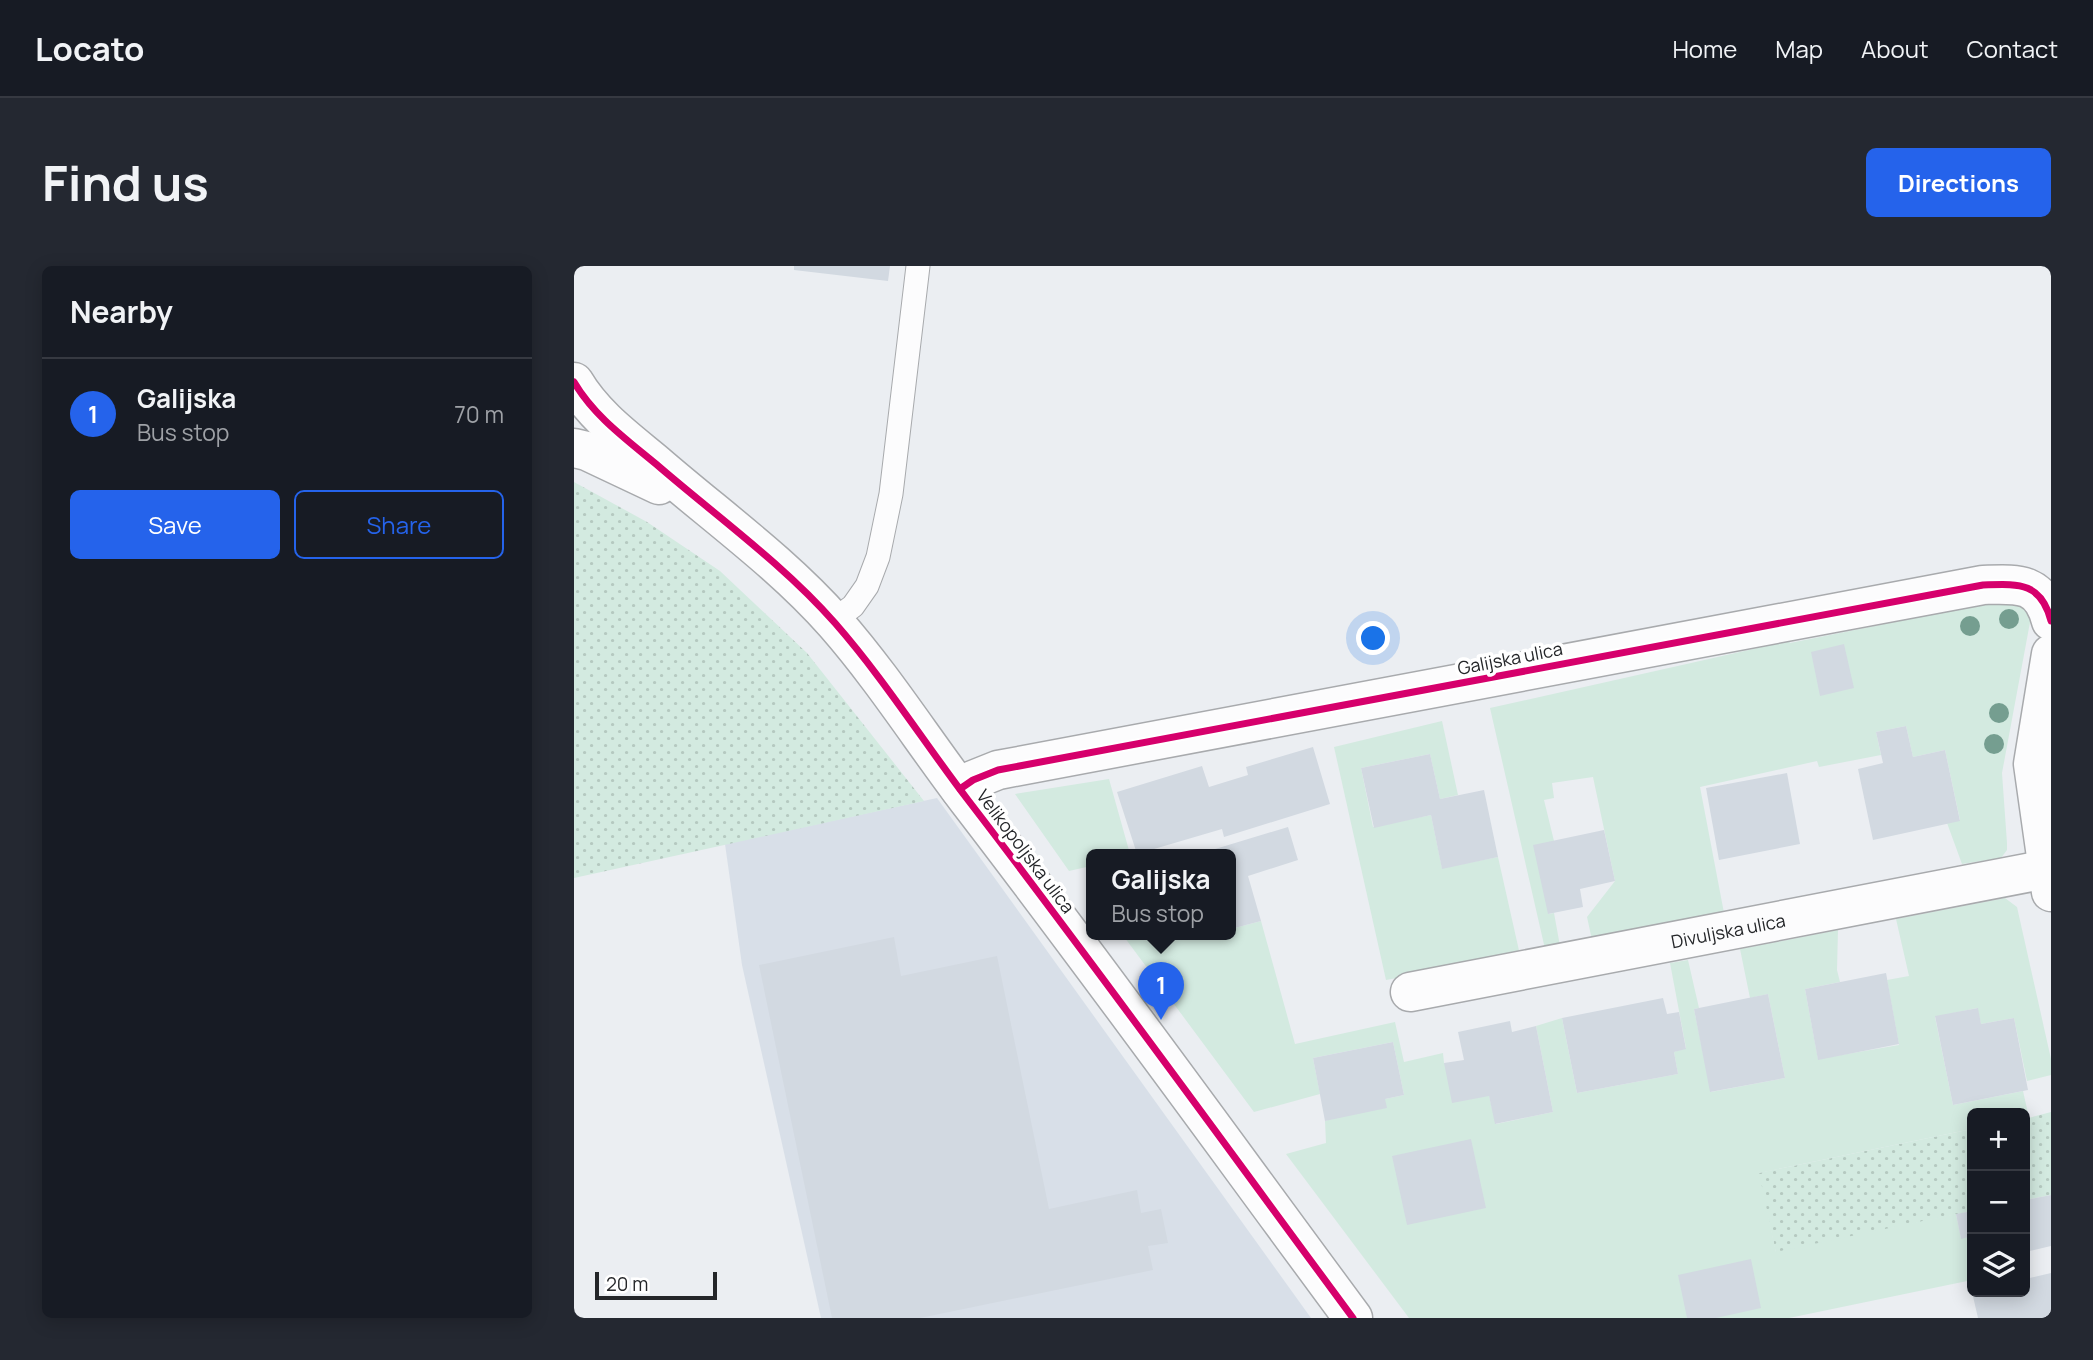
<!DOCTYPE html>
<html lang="en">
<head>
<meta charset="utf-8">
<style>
	:root { --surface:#171b24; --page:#242831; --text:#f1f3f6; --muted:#9ea1a6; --line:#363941; --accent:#2563eb }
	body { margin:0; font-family:Manrope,sans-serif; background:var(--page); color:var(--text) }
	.controls { position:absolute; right:21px; bottom:21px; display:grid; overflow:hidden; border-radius:10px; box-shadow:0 4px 18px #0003 }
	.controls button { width:63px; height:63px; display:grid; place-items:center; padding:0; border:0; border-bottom:2px solid var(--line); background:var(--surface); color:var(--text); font:35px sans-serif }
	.scale { position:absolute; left:21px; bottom:18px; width:122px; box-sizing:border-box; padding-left:7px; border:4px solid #242629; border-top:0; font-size:19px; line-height:24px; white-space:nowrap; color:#242629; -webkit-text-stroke:5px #fff; paint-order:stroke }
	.you { position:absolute; left:800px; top:373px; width:24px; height:24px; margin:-18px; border:5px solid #fff; border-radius:50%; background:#1a73e8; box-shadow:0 0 0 10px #1a73e833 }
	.badge { display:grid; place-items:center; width:46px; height:46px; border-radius:50%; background:var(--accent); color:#fff; font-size:23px; font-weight:700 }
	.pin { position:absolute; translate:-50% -58px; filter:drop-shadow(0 2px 4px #0008) }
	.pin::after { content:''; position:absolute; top:37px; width:24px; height:21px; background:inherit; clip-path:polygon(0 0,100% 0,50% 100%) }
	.popup { position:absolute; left:512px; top:583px; width:150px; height:91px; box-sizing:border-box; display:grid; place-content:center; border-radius:10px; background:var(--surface); filter:drop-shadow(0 2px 5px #0005); font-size:23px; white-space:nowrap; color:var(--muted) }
	.popup b { font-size:26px; color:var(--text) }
	.popup::after { content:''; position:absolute; left:50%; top:100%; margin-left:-14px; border:14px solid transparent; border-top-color:var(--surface) }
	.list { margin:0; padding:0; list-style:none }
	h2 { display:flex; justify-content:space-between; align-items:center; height:91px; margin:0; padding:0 28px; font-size:30px }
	h2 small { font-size:23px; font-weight:400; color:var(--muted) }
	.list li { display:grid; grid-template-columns:46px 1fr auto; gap:21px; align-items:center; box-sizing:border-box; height:112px; padding:0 28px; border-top:2px solid var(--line) }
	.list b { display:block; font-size:26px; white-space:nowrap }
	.list p { margin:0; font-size:23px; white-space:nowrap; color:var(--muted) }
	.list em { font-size:23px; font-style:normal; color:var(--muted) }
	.actions { display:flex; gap:14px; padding:21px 28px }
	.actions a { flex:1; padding:16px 0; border:2px solid var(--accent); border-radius:10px; text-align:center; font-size:24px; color:var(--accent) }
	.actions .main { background:var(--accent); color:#fff }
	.icon { flex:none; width:38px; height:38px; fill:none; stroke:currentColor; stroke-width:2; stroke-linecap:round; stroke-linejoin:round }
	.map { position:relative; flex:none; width:1477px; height:1052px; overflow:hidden; border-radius:10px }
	header { display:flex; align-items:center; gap:42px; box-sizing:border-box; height:98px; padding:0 35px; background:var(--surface); border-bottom:2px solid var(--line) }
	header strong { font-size:33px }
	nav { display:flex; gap:38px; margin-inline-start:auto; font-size:24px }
	.intro { display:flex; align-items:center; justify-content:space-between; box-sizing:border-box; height:168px; padding:0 42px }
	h1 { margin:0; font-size:49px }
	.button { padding:18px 32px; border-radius:10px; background:var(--accent); color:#fff; font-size:24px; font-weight:700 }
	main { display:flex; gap:42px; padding:0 42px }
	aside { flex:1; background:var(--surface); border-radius:10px; box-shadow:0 4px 18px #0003 }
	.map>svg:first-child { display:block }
	.built { fill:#d8dfe8 }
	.grass { fill:url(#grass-dots) }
	.garden { fill:#d3eae0 }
	.building { fill:#d2d9e1 }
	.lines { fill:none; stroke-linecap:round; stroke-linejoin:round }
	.service-casing { stroke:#a8aaad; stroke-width:25 }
	.minor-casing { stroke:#a8aaad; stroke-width:41 }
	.service { stroke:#fcfcfd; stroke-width:23 }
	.minor { stroke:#fcfcfd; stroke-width:38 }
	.cycleway-casing { stroke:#fff; stroke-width:11 }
	.cycleway { stroke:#d6006c; stroke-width:7 }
	.tree { fill:#759e90 }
	.labels { text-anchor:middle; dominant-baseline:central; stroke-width:7; stroke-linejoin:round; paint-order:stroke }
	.street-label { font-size:18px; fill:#242629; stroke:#fff }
</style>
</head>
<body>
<header>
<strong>Locato</strong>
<nav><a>Home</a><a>Map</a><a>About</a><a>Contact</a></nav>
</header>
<div class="intro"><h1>Find us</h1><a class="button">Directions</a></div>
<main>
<aside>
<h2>Nearby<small></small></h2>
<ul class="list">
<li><span class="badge">1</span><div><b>Galijska</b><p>Bus stop</p></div><em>70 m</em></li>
</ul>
<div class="actions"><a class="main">Save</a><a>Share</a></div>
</aside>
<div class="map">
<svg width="1477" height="1052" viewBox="0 0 1477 1052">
	<defs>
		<pattern id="grass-dots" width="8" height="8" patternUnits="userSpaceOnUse" patternTransform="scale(1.75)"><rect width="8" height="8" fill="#d3eae0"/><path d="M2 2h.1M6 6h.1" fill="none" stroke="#b5c9c0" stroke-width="1.8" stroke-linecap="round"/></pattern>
	</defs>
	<rect width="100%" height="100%" fill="#ebeef2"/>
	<polygon class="built" points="363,532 737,1052 247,1052 168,699 151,578"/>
	<g class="grass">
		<polygon points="0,216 73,256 146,305 233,387 350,535 0,612"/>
		<polygon points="1477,846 1477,929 1451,934 1451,853"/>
		<polygon points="1398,863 1398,945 1202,987 1184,907"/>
	</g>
	<g class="garden">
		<polygon points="1445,333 1457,351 1428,507 1433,577 1433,584 1427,592 1388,598 1373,557 1386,554 1371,484 1339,491 1332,460 1302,466 1307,489 1245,501 1243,495 1126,521 1150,647 1018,674 1013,651 1041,615 1019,511 978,517 980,532 970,534 980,575 974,648 980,647 986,680 971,683 916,442 1215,375 1216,377 1420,336"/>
		<polygon points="868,455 884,529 866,533 856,488 787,502 799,561 857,549 868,602 924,591 946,689 812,714 760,481"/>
		<polygon points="535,513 556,588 517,588 517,600 495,605 441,528"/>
		<polygon points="1431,632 1443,641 1477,793 1477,809 1453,815 1440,752 1407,758 1403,742 1361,751 1379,839 1449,825 1455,852 1451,853 1451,847 1398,847 1398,863 1185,907 1202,986 1382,948 1387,972 1398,970 1398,1014 1215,1052 835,1052 712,888 752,877 751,855 811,833 830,829 819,776 739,792 746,828 680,846 548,668 618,668 620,674 641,668 657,668 657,663 687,655 721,778 821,756 830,796 869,787 870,797 915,830 922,858 979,846 962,760 988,752 1003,827 1104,808 1100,786 1112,782 1096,697 1114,694 1125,742 1120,743 1137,826 1211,812 1194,728 1176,732 1166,683 1264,664 1263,704 1266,716 1231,723 1244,793 1325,779 1313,714 1335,710 1322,653"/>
	</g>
	<g class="building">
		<polygon points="220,0 316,0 314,15 220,4"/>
		<polygon points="1270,378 1280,422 1246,430 1237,386"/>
		<polygon points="1332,460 1339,491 1371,484 1386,555 1299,574 1284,503 1309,497 1302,466"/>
		<polygon points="739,481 756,538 650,571 648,563 563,588 543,526 628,500 635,521 674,509 672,501"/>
		<polygon points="856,488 866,533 910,524 924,591 868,603 857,549 800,562 787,502"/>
		<polygon points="1213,507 1226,578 1145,594 1132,522"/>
		<polygon points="714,561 724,594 674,610 687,655 657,663 657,588 628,587"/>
		<polygon points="1030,564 1041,615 1006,623 1009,641 974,648 959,579"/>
		<polygon points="320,671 327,710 423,690 475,943 563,924 567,947 587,943 594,977 574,980 579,1004 346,1052 258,1052 185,699"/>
		<polygon points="1312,707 1325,778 1244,794 1231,723"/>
		<polygon points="1194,728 1211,812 1136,826 1120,743"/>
		<polygon points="1089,732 1093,748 1105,746 1112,783 1100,786 1104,808 1003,827 988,752"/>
		<polygon points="1404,742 1407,758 1440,752 1454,824 1379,839 1361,750"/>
		<polygon points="936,755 938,766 962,760 979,846 921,858 915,830 878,837 870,797 890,794 884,766"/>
		<polygon points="819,776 830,829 811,833 813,842 751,855 739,792"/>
		<polygon points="897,873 912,942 833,959 818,890"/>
		<polygon points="1477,929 1477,980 1451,986 1451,934"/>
		<polygon points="1398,945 1398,970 1387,973 1382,948"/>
		<polygon points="1177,993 1187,1042 1142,1052 1113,1052 1104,1009"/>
		<polygon points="1477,1007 1477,1052 1404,1052 1398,1026 1451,1026 1451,1013"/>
	</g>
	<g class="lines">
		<defs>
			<polyline id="service" points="259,355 279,340 293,320 304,291 317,228 344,0"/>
			<g id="minor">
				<path d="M0,116c20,34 52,57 82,82 60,52 126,99 179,159 49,56 88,118 133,177 131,170 257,345 385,518"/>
				<polyline points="0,182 13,185 85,219"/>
				<polyline points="1477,388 1459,498 1477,626"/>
				<path d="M386,523l13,-9 25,-10 985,-185c34,-1 58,-4 68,36"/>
				<path id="s1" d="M836,726l637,-123"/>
			</g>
		</defs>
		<use href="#service" class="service-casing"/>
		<use href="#minor" class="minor-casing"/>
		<use href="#service" class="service"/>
		<use href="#minor" class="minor"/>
		<defs>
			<g id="cycleway">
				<path d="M0,116c20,34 52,57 82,82 60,52 126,99 179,159 49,56 88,118 133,177 131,170 257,345 385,518"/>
				<path d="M386,523l13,-9 25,-10 985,-185c34,-1 58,-4 68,36"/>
			</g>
		</defs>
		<use href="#cycleway" class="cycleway-casing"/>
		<use href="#cycleway" class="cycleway"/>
	</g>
	<g class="tree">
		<circle cx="1435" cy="353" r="10"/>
		<circle cx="1396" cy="360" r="10"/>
		<circle cx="1425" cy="447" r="10"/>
		<circle cx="1420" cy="478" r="10"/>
	</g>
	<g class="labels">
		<g class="street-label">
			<text transform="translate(936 392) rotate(-11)">Galijska ulica</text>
			<text transform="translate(452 585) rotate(53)">Velikopoljska ulica</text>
			<text stroke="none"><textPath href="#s1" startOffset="324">Divuljska ulica</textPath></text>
		</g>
	</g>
</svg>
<div class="controls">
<button>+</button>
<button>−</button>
<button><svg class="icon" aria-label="layers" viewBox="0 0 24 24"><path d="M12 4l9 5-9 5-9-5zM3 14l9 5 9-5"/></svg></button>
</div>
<div class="scale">20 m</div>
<div class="you"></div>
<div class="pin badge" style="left:587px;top:754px">1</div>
<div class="popup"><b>Galijska</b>Bus stop</div>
</div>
</main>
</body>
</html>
